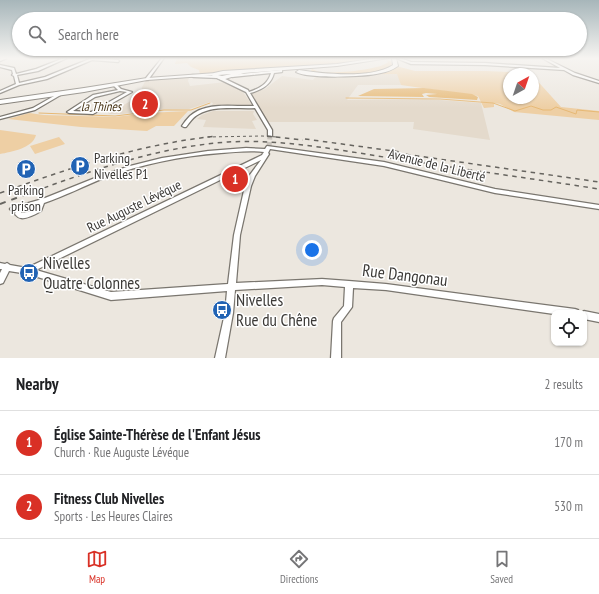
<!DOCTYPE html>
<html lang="en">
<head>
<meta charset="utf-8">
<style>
	:root { --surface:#fff; --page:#f6f6f6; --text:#202124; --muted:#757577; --line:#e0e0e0; --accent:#d93025 }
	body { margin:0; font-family:"PT Sans Narrow",sans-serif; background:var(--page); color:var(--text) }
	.controls { position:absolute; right:12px; bottom:12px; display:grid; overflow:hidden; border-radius:8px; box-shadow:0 1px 3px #0004 }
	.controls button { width:36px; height:36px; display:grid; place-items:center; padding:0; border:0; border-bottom:1px solid var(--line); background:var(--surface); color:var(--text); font:20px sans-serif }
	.compass { position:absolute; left:503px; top:68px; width:36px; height:36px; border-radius:50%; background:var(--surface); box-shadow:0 1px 3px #0004; rotate:40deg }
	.you { position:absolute; left:312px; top:250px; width:14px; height:14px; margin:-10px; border:3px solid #fff; border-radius:50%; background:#1a73e8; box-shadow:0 0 0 6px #1a73e833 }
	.badge { display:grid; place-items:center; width:26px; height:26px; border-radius:50%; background:var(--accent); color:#fff; font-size:13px; font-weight:700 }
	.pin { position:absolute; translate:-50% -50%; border:2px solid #fff; box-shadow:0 1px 4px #0006 }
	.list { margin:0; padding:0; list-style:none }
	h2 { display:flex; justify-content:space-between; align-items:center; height:52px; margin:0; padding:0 16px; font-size:17px }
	h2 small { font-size:13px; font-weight:400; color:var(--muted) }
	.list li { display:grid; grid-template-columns:26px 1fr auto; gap:12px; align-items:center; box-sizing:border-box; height:64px; padding:0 16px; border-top:1px solid var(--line) }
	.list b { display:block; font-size:15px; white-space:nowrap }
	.list p { margin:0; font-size:13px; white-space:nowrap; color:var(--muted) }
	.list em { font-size:13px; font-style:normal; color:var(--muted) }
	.icon { flex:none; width:22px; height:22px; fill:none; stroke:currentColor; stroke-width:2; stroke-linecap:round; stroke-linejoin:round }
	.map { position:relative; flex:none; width:599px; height:358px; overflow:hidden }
	.search { position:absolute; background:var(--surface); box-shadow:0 1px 3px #0004; left:12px; right:12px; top:12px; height:44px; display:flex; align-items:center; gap:10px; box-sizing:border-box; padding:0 14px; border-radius:22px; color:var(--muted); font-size:15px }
	.sheet { height:180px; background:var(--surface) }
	nav { display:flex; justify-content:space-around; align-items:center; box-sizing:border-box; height:56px; border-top:1px solid var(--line); background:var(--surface); font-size:11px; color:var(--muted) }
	nav a { display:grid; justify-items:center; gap:2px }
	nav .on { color:var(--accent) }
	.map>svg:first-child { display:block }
	.built { fill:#e4dacc }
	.green { fill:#eecfa4 }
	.water { fill:#e7b975 }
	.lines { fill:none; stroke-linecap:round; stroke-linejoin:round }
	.stream { stroke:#e7b975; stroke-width:1 }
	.minor-tunnel-far1 { stroke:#c9c4bd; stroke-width:4; stroke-dasharray:4 2; stroke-linecap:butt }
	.minor-tunnel { stroke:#c9c4bd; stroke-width:5; stroke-dasharray:5 2.5; stroke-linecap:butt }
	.minor-casing { stroke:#7a766f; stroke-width:2.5 }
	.secondary-casing { stroke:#7a766f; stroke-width:2 }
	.primary-casing { stroke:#7a766f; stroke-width:2 }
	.minor { fill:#fff; fill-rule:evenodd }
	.secondary { fill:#fff; fill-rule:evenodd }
	.primary { fill:#fff; fill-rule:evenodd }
	.rail-far2 { stroke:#66645f; stroke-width:1; stroke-dasharray:3 3; stroke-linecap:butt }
	.rail-far1 { stroke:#66645f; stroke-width:1.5; stroke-dasharray:4.5 4.5; stroke-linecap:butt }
	.rail { stroke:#66645f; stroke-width:2; stroke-dasharray:6 6; stroke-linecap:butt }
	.labels { text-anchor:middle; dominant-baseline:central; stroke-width:3; stroke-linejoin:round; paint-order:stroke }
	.far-water-label { font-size:13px; font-style:italic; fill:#493618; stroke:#fff }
	.poi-label { font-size:14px; fill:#3c3a37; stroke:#fff; text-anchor:start }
	.street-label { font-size:14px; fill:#3c3a37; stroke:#fff }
	.near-poi-label { font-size:17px; fill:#3c3a37; stroke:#fff; text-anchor:start }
	.near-street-label { font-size:17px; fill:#3c3a37; stroke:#fff }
</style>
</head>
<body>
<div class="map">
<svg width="599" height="358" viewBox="0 0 599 358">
	<rect width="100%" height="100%" fill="#ece7df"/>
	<g class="built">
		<polygon points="398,73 401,85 358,85 347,100 427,99 481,103 490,140 413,129 414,122 267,122 250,94 265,89 282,76 313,80 317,75"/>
		<polygon points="189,77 188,81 190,86 226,82 243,92 252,105 212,105 213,103 210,102 189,109 153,110 123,114 108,114 141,95 142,87 146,80"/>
		<polygon points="213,111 254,111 253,114 257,120 252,121 256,129 203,127 206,120 197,119 202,115"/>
	</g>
	<g class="green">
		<polygon points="177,58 354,58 360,61 314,67 200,74 199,70 191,67 187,63 175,64"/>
		<path d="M386,60l5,1 1,4 23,6h71l44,2 1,1h-22v24h24v-22l28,31 38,4v9l-85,-8 -14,-8 -6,-1v4l-10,1 -6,-12 -77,-11 -4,-11 -83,1 -3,-4 1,-2c3,1 6,3 9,3 12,2 59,-2 67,-10z"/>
		<polygon points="188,111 174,126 156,126 147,131 81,127 8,119 29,113 44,115 115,117 147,113"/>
		<path d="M0,130l36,5c-3,13 -25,17 -36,19z"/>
		<polygon points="59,137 65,144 35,154 30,146"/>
	</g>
	<polygon class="water" points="424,88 472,94 478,97 477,100 429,97 426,95 437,94 472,97 426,93 422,94 424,97 358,96 374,89"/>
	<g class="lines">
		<g class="stream">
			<polyline points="346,98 440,99 493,103 515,111 531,106 543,110 551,110 556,107 576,114 577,110 599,112"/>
			<polyline points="39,113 115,116 164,110 191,110 210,103"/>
		</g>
		<polyline class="minor-tunnel-far1" points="270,137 270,135"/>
		<polyline class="minor-tunnel" points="269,147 270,136"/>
		<defs>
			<g id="minor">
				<polygon points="3,58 7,58 0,61 0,59"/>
				<polygon points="64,58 67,58 38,71 17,75 19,83 45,77 92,58 118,60 119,61 118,62 92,60 47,79 19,85 0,93 0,91 16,84 14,76 12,75 13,74 12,70 0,67 0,65 14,68 16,74 36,69"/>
				<polygon points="162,58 164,58 148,80 146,80 146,78"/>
				<polygon points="396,58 400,58 411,62 485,63 560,68 542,58 545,58 575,73 599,81 599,83 573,75 564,70 485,65 411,64"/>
				<path d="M281,70h1v2l-8,1c-3,12 -12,17 -24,20l22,37v6h-4v-6l-13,-22c-17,1 -41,-3 -56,6 -6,3 -9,8 -13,13h-2l-2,-1c2,-3 5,-7 8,-10 17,-15 43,-9 64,-10l-8,-14 -29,-14 -24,-1 -2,-1 1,-1 27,1 29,14 1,2c11,-4 19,-8 22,-19l-39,4 -2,-1 1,-1z"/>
				<path d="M114,84h2l5,5 11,3 -39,22 -24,-1 -2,-1 26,-17 25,-5 -4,-4zM120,91l7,1 -36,20 -18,-1 22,-14z"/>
				<polygon points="61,92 64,93 35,110 0,119 0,117 33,108"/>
				<path d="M267,146l117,16 111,27 104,16v4l-104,-16 -111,-27 -114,-17 -2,4 1,1 -14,22 -4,10 -11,49 -4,48 86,-4 27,2 37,3 189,25 3,1 1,3h-25v1l-168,-24 -33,-2 -1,19 -11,15v36h-10l2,-37 1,-3 10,-12 1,-19 -23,-2 -87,5 -2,23 -8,45h-10l10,-45 2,-22 -116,9 -83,-26 -19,-3 -6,12 -3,1v-11l2,-4h-2v-6l5,1 2,-1 3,2 17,3 227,-109 8,-4 2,-3c-14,-2 -29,0 -43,1 -40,3 -79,11 -117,25 -20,8 -39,18 -60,25l-3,8c-5,3 -14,8 -20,7 -3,0 -4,-2 -6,-4l1,-4h-5l-1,-1 1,-1 28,-8 1,-1 5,-1 55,-22 30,-10 32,-8 46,-7 38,-3 19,1zM261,160l-12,16 -4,10 -11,49 -6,49 -117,8 -75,-22zM37,205l-1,4 -8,3 -7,1 1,-4z"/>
				<polygon points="584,311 599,314 599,322 584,319 584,313 581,313"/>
			</g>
			<polygon id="secondary" points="216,73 218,73 218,75 147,80 84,92 0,104 0,100 84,88 147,78"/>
			<g id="primary">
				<path d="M377,58h12l-52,8 -93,7 -22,7 -10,-4 2,-3 9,-2 114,-7zM231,74l-9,2 -4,-1z"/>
				<path d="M392,58h4l2,8c-6,4 -11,6 -17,7 -15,4 -72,6 -85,-1l3,-2c26,4 72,9 94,-5z"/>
			</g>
		</defs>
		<use href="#minor" class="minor-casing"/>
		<use href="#secondary" class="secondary-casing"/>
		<use href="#primary" class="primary-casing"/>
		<use href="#minor" class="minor"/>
		<use href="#secondary" class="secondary"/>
		<use href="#primary" class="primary"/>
		<polyline class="rail-far2" points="207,137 262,136 277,137"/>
		<g class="rail-far1">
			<polyline points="267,136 303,140"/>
			<polyline points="305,139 401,152"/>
			<polyline points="397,153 599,182"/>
			<path d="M0,193c73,-26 140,-49 217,-57"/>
			<path d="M27,194c66,-24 131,-47 201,-52 52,-3 105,7 156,15 72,11 143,21 215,32"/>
		</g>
		<polyline class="rail" points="0,204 30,193"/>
	</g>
	<linearGradient id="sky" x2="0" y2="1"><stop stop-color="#a7b6ba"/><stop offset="0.54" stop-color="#f6f4f1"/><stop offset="1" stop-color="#f6f4f1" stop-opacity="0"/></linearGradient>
	<rect width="599" height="108" fill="url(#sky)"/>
	<defs>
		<symbol id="parking-disc" viewBox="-11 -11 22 22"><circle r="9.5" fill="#2163b4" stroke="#fff"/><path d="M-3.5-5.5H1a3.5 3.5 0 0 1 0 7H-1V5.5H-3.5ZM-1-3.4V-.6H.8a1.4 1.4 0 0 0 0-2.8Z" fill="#fff"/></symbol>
		<symbol id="bus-disc" viewBox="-11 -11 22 22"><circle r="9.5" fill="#2163b4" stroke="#fff"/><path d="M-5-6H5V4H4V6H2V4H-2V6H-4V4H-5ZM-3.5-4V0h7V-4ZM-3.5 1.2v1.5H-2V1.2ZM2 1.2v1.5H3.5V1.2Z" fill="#fff"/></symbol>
	</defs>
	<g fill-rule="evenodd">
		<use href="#parking-disc" x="69" y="155" width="22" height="22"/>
		<use href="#parking-disc" x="15" y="158" width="22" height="22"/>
		<use href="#bus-disc" x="18" y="262" width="22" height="22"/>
		<use href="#bus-disc" x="211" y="299" width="22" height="22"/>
	</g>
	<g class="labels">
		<g class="far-water-label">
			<text x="101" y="106">la Thines</text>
		</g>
		<g class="poi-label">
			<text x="94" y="158">Parking<tspan x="94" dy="16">Nivelles P1</tspan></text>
			<text x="26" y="190" text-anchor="middle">Parking<tspan x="26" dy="16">prison</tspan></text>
		</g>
		<g class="street-label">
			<text transform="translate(437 165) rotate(14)">Avenue de la Liberté</text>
			<text transform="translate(134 206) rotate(-26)">Rue Auguste Lévéque</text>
		</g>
		<g class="near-poi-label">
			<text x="43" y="263">Nivelles<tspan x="43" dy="20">Quatre Colonnes</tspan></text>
			<text x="236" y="300">Nivelles<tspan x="236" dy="20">Rue du Chêne</tspan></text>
		</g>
		<g class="near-street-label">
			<text transform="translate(405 275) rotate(7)">Rue Dangonau</text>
		</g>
	</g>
</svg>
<div class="controls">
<button><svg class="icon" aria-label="locate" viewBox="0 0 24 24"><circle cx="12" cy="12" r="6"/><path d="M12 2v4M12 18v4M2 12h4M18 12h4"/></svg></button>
</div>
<svg class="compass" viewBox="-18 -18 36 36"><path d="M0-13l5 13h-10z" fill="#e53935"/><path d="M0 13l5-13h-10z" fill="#757577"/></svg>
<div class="you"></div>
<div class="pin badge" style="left:235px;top:179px">1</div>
<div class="pin badge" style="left:145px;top:104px">2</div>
<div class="search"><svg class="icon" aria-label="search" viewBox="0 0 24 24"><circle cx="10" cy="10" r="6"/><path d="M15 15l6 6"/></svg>Search here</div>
</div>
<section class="sheet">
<h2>Nearby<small>2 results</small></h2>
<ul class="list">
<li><span class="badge">1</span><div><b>Église Sainte-Thérèse de l'Enfant Jésus</b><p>Church · Rue Auguste Lévéque</p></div><em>170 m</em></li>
<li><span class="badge">2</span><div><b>Fitness Club Nivelles</b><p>Sports · Les Heures Claires</p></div><em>530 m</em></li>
</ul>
</section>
<nav>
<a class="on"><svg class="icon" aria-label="map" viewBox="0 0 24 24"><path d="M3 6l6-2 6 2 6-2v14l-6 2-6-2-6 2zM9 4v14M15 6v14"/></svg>Map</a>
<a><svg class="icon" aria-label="directions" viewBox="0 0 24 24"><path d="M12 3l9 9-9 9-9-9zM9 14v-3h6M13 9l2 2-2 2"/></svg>Directions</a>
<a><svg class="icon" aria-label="saved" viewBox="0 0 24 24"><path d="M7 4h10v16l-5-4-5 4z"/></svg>Saved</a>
</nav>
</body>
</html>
